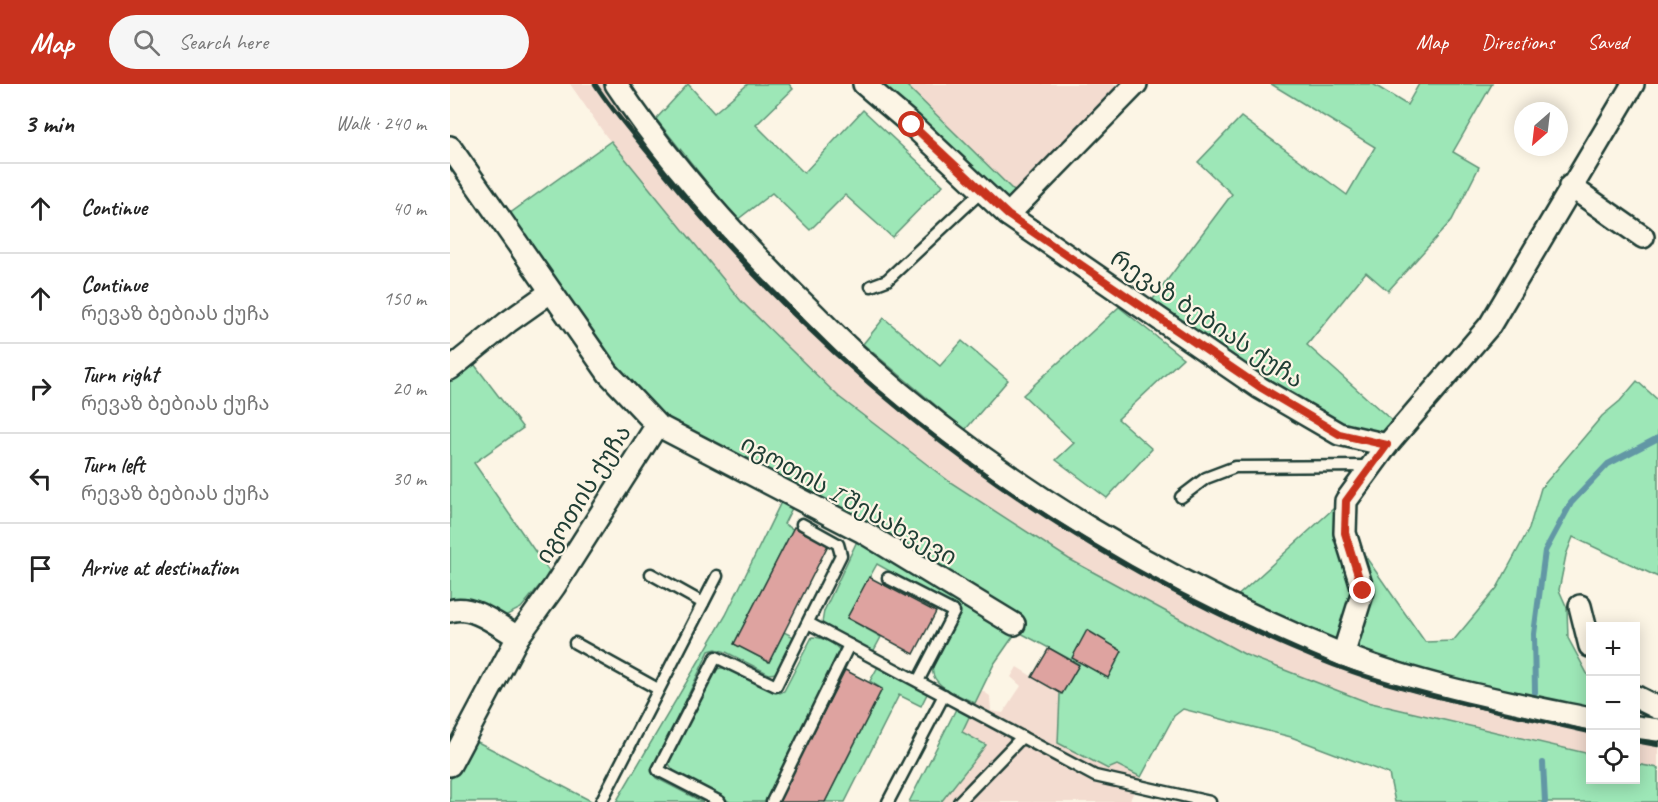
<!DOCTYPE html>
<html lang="en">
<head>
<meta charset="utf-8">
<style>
	:root { --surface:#fff; --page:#f6f6f6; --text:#222; --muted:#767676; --line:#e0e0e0; --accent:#c8321e }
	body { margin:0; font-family:Caveat,"Noto Sans Georgian",sans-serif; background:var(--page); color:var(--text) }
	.controls { position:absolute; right:18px; bottom:18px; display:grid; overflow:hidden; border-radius:0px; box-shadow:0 3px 15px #0003 }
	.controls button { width:54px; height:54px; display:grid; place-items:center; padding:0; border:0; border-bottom:2px solid var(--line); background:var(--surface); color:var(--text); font:30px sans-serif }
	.compass { position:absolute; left:1064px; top:18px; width:54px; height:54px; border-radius:50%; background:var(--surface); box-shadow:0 3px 15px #0003; rotate:208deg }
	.stop { position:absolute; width:18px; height:18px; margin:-14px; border:4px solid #c8321e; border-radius:50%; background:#fff }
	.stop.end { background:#c8321e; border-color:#fff; box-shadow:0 2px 6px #0008 }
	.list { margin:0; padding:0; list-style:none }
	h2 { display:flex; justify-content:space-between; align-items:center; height:78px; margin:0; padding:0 24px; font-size:26px }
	h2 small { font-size:20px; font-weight:400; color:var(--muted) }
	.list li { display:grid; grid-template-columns:39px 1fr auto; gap:18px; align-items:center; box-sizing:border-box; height:90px; padding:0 24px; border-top:2px solid var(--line) }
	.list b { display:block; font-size:22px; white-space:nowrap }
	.list p { margin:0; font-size:20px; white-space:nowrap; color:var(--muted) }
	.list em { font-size:20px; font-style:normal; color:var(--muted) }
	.icon { flex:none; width:33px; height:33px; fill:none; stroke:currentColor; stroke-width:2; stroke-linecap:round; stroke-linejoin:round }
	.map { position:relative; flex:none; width:1208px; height:718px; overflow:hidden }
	header { display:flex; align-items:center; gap:36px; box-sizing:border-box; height:84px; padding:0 30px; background:var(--accent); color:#fff }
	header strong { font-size:28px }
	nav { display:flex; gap:33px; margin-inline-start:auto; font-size:21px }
	.search { width:420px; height:54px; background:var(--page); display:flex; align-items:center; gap:15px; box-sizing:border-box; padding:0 21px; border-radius:33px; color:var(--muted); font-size:22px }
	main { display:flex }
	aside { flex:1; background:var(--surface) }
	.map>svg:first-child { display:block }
	.built { fill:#f3dcd0 }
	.green { fill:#9de7b7; stroke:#5e9276; stroke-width:1.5 }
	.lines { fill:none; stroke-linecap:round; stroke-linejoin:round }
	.stream { stroke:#6297a5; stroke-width:6 }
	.building { fill:#dea3a0; stroke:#1f3d34; stroke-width:1.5 }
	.lane-casing { stroke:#1f3d34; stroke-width:15 }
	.street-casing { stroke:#1f3d34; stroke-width:26 }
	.lane { stroke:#fcf5e5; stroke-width:10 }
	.street { stroke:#fcf5e5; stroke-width:21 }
	.rail { stroke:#1f3d34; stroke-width:4.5 }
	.route { stroke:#c8321e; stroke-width:8 }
	.labels { text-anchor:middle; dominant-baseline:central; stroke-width:4.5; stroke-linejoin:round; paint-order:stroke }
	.street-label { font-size:24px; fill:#1f3d34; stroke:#fcf5e5 }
</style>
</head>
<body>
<header>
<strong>Map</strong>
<div class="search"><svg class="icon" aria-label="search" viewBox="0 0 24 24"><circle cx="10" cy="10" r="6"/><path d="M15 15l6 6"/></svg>Search here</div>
<nav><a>Map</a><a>Directions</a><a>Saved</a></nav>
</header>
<main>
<aside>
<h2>3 min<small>Walk · 240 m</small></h2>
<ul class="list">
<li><svg class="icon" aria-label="ahead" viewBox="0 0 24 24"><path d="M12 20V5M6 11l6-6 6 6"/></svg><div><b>Continue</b></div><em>40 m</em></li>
<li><svg class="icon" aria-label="ahead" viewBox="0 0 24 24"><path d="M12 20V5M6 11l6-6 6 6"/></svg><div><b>Continue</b><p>რევაზ ბებიას ქუჩა</p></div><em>150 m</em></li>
<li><svg class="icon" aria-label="right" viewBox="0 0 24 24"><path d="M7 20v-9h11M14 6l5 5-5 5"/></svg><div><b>Turn right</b><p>რევაზ ბებიას ქუჩა</p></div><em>20 m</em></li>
<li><svg class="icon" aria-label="left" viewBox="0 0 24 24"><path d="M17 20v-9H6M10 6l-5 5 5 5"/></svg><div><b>Turn left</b><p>რევაზ ბებიას ქუჩა</p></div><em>30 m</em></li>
<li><svg class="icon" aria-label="arrive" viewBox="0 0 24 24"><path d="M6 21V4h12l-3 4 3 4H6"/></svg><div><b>Arrive at destination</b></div></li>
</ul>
</aside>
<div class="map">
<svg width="1208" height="718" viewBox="0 0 1208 718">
	<rect width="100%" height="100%" fill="#fcf5e5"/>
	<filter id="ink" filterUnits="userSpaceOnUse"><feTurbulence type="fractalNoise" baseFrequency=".0167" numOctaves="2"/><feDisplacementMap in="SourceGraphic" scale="12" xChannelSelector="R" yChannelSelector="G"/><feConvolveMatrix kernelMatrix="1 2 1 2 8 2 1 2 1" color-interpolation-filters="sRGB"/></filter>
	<g filter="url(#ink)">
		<g class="built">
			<polygon points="120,0 159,0 408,281 756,516 1140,641 1140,670 917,618 796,571 619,475 500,398 389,313 291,217 156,52"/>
			<polygon points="455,0 677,0 569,112"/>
			<polygon points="567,583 610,610 608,659 667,680 691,693 679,718 491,718 536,661 512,648 531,606 540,612 541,627 553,629 571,602 561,593"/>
			<polygon points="1186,650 1208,654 1208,684 1186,680"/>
		</g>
		<g class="green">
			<polygon points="238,0 264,29 298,0 339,0 343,5 306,41 354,89 413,26 493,101 442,153 395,111 360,146 322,109 287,136 206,35"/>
			<polygon points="423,0 455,0 569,112 553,117"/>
			<polygon points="821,0 923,0 957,21 969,0 1042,0 1003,68 1029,83 1002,136 938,207 916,188 857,261 948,342 937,353 895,345 826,305 700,219 782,110 748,78 791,33 897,111 925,63"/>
			<path d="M161,57l130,160 98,96 111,85 119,77 177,96 121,47 223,52v26h46v-16l22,4v34h-263l-6,-28 -98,-37 -108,-28 -9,7 -33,61 -24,-12 -9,4 -50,-26 2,-49 19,-30 -62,-33 -23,33 -19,39c-15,-8 -47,-17 -42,-37l28,-55 -84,-47 -30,54 34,19 -8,15 -47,-24 -4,-5 2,-12 34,-72 160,91 8,-9 -164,-97 -173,-91 -34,-21 -40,-42 -106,-156z"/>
			<polygon points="669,223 733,274 668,335 702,365 657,414 606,376 624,359 573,311"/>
			<polygon points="434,234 490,282 512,257 558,296 515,346 413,260"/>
			<polygon points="21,276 73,344 24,379 100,489 71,524 55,532 0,519 0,294"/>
			<polygon points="1187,297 1208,316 1208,493 1123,453 1116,471 1109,506 1117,524 1118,554 1140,595 1140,627 1051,610 902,565 911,466 975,558 1003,557 1047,504 1079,445 1091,404 1152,332 1170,317"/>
			<polygon points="333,414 344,420 334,440 343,445 284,560 319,578 334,548 344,553 327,589 319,590 276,568 266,565 259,567 202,688 206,694 253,718 166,718 276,531"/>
			<polygon points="884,424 907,502 885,562 782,517"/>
			<path d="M362,553c10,0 23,6 28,14l-75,151h-35l-55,-29 -6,-9 1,-5 47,-90 13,-3 50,27 4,-2z"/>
			<polygon points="429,581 478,608 471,622 449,611 395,718 375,718 432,605 420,597"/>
			<polygon points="507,623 520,631 512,648 536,661 491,718 459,718"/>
			<polygon points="20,654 143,718 0,718 0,696"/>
		</g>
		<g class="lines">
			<g class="stream">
				<polyline points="1085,608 1084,550 1095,467 1121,419 1158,380 1208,354"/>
				<polyline points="1093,679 1095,718"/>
			</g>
		</g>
		<g class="building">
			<polygon points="344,443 378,461 319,578 284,560"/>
			<polygon points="419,493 486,528 464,570 397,534"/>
			<polygon points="637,546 672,567 658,594 622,574"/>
			<polygon points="599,564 629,581 612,610 582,593"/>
			<polygon points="395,586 432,605 375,718 328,718"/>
		</g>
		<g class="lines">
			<defs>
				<g id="lane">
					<polyline points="421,202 437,196 532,107"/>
					<polyline points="731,413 756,394 785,383 921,382"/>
					<polyline points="201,490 253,519"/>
					<polyline points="438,494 504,528 468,597"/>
					<polyline points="358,539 645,692 760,718"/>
					<polyline points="125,559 208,605"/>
					<polyline points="151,718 267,492"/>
					<polyline points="270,718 208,686 266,573 326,602 391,471 388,460 352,440"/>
					<polyline points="322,718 399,561"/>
					<polyline points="438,718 494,611"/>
					<polyline points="509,718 572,653"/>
				</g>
				<g id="street">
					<path d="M166,0c52,78 116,149 182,214 22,21 42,43 65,63 140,125 305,223 478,293 80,32 166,48 249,65"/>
					<polyline points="414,0 462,41 558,131 810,304 889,350 937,361"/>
					<polyline points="0,63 158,289 207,341 413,448 564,540"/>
					<polyline points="1120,102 1193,153"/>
					<polyline points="558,131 686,0"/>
					<polyline points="0,285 58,238 99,209"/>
					<polyline points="1130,522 1140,562"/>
					<path d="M0,527c22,-8 50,16 68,26"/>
					<polyline points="893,571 913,507 895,449 896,417 937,361 1040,241 1183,0"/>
					<polyline points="1186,613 1208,624"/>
					<polyline points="1186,643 1208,646"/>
					<polyline points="0,681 68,553 104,503 207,341"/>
				</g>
			</defs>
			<use href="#lane" class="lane-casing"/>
			<use href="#street" class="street-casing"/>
			<use href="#lane" class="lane"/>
			<use href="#street" class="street"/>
			<g class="rail">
				<path d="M145,0c20,31 45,58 68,87 149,184 337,335 550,440 51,25 104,50 158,67 71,22 147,37 219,54"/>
				<polyline points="1186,657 1208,661"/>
			</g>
		</g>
	</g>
	<g class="lines" filter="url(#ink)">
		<polyline class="route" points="462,41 558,131 810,303 889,350 937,361 896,417 895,449 913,507"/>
	</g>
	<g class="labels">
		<g class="street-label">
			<text transform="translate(757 235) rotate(34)">რევაზ ბებიას ქუჩა</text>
			<text transform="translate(133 410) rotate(-58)">იგოთის ქუჩა</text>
			<text transform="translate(399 416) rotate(29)">იგოთის I შესახვევი</text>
		</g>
	</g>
</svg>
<div class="controls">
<button>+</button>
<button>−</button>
<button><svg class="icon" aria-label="locate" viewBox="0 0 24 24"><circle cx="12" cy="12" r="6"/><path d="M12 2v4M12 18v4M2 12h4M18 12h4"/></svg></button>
</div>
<svg class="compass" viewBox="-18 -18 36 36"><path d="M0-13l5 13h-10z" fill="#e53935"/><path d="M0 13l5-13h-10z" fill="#767676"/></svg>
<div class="stop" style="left:462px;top:41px"></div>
<div class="stop end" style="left:913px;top:507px"></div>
</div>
</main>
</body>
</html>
